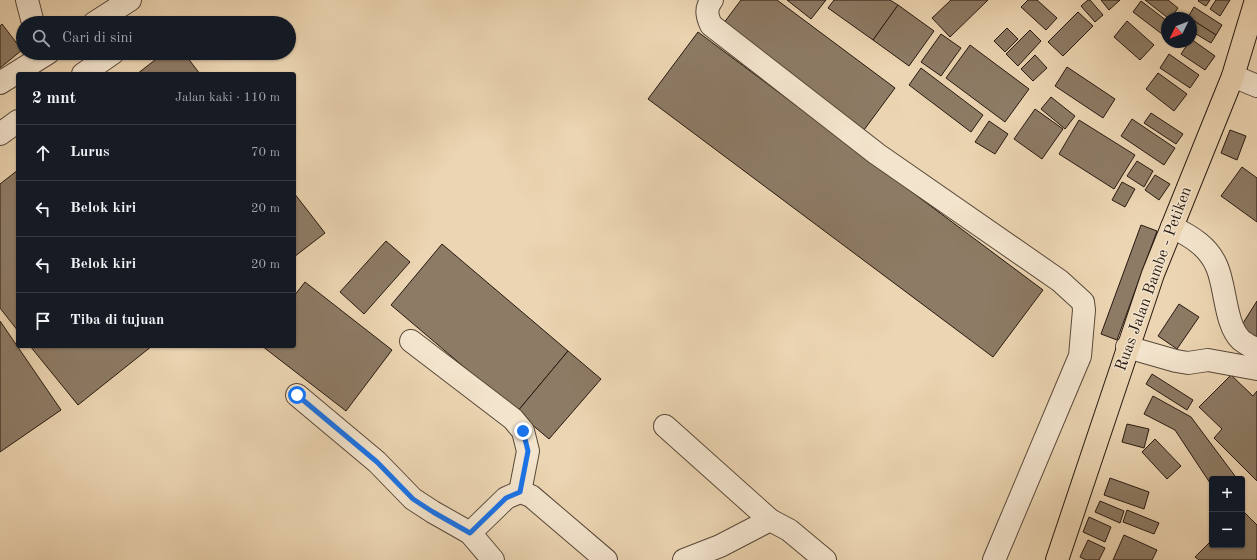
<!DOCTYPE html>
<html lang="id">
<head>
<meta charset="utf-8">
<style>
	:root { --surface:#171b24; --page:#20242c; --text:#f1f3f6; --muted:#9ea1a6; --line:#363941 }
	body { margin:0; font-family:"Old Standard TT",serif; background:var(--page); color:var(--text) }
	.controls { position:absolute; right:12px; bottom:12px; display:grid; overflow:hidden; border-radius:4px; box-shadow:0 1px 3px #0004 }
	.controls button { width:36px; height:36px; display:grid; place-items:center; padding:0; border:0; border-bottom:1px solid var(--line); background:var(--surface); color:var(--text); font:20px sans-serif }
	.compass { position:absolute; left:1161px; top:12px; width:36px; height:36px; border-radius:50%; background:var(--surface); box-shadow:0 1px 3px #0004; rotate:227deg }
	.stop { position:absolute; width:12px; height:12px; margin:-9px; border:3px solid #1a73e8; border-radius:50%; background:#fff }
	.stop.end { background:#1a73e8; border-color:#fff; box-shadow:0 1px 4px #0008 }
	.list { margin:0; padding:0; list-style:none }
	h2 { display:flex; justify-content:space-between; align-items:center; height:52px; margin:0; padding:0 16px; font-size:17px }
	h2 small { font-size:13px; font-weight:400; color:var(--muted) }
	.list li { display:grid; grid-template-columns:26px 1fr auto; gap:12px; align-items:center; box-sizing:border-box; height:56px; padding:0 16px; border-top:1px solid var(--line) }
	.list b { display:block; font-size:15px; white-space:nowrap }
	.list em { font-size:13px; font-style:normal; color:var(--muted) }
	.icon { flex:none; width:22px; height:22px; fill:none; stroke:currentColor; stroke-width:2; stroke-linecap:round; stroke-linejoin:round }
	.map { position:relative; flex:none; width:1257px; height:560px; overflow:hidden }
	.search { position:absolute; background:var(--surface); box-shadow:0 1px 3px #0004; left:16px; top:16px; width:280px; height:44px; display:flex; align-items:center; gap:10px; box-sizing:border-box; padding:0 14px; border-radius:22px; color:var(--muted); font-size:15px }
	.panel { position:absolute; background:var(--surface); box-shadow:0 1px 3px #0004; left:16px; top:72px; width:280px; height:276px; border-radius:4px }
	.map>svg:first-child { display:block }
	.building { fill:#8d7b65; stroke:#271911 }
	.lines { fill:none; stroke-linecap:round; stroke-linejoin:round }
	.minor-casing { stroke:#584839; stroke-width:24 }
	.major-casing { stroke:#271911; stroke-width:24 }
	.minor { stroke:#f3e4cd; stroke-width:22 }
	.major { stroke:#ecd5b2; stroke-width:22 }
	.route { stroke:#1a73e8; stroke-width:5 }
	.labels { text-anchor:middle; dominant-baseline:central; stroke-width:3; stroke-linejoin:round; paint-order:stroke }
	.street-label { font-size:16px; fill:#271911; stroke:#f3e4cd }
</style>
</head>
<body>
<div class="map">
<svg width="1257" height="560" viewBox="0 0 1257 560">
	<rect width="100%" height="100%" fill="#ecd5b2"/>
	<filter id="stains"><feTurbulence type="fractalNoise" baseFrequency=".005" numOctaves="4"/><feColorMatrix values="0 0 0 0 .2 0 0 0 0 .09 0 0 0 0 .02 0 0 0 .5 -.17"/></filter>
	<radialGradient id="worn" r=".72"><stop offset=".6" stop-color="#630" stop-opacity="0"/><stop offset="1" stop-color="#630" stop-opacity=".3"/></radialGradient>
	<g class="building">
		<polygon points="741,0 777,0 895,88 861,134 720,28"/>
		<polygon points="787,0 826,0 811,19"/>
		<polygon points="834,0 890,0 898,5 873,40 828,8"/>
		<polygon points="951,0 988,0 950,37 932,18"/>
		<polygon points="1028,0 1037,0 1057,18 1046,30 1021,7"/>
		<polygon points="1088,0 1090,0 1103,15 1095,22 1081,6"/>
		<polygon points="1101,0 1120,0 1109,10"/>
		<polygon points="1145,0 1168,0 1178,8 1171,18 1168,18"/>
		<polygon points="1199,0 1210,0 1206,6 1198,1"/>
		<polygon points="1216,0 1230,0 1220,16 1210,9"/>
		<polygon points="1141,1 1167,21 1167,28 1162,34 1133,12"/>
		<polygon points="898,5 934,31 909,66 873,40"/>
		<polygon points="1194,7 1222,25 1216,35 1188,17"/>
		<polygon points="1078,12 1093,26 1063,56 1048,42"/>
		<polygon points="1191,19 1216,35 1211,43 1191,31"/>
		<polygon points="1127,21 1154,45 1140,60 1114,37"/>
		<polygon points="2,24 22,50 0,68 0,26"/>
		<polygon points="1007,28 1018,39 1005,52 994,41"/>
		<polygon points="1030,30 1041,41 1018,66 1006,54"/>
		<polygon points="698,32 1043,290 993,357 648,99"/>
		<polygon points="941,34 961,48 941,76 921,62"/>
		<polygon points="1191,39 1215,56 1205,70 1181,54 1189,42 1191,42"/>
		<polygon points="970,45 1029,89 1005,122 946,78"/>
		<polygon points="164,53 184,53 200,74 137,74"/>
		<polygon points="1169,54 1199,75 1190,88 1160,68"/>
		<polygon points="1035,55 1047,68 1033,81 1021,69"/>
		<polygon points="1067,67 1115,99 1103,118 1055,86"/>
		<polygon points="921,68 983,115 971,132 909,85"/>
		<polygon points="1158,73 1187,94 1174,111 1146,89"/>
		<polygon points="1051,97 1075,116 1065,129 1041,109"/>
		<polygon points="1035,109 1063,129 1042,159 1014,139"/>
		<polygon points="1151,113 1183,134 1176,144 1144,123"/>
		<polygon points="1132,119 1175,148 1164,165 1121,136"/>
		<polygon points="1079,120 1135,155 1114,189 1059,154"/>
		<polygon points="989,121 1008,134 995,154 975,142"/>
		<polygon points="1230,130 1246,136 1237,160 1221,153"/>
		<polygon points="1137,161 1153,171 1144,187 1127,176"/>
		<polygon points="1242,167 1257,178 1257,222 1221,196"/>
		<polygon points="18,170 18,331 0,308 0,184"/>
		<polygon points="1155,175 1170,184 1159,200 1145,190"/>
		<polygon points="1122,182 1135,189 1125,207 1112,200"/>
		<polygon points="294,193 325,233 294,257"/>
		<polygon points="1141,225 1157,231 1117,340 1101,334"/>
		<polygon points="386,241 410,262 364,314 340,292"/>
		<polygon points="442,244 568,351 517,412 391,305"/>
		<polygon points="305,282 392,350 346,411 262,346 294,346 294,296"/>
		<polygon points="1257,301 1257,342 1238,331"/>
		<polygon points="1179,304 1199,317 1177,349 1158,336"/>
		<polygon points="0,321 61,410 0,452"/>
		<polygon points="30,346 152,346 78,405"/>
		<polygon points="568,351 601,379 549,439 517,412"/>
		<polygon points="1152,374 1193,400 1187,410 1146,384"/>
		<polygon points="1231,375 1253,396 1257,391 1257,481 1214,438 1222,429 1199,407"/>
		<polygon points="1153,396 1191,417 1235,476 1230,479 1212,479 1212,486 1175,430 1144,414"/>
		<polygon points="1127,424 1149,429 1144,448 1122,442"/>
		<polygon points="1155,439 1181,466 1167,479 1142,452"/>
		<polygon points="1110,478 1149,492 1144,509 1104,495"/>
		<polygon points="1100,501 1124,511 1120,523 1095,512"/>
		<polygon points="1127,510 1159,523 1154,534 1123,522"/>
		<polygon points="1242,510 1257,525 1257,560 1199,560 1195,557 1212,540 1212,545 1242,545"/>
		<polygon points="1089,517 1111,527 1105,542 1083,532"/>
		<polygon points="1124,535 1157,550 1152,560 1113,560"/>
		<polygon points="1088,540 1105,548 1099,560 1086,560 1080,557"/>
	</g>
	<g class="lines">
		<defs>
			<g id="minor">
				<polyline points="27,0 33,23"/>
				<path d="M712,0c-7,8 -5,16 -1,25l166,129 183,127 23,21 1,8 -4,46 -86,204"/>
				<polyline points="94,23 130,0"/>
				<polyline points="83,74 113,53"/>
				<polyline points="1233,76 1257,86"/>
				<polyline points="0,83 48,53"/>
				<polyline points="0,134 18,121"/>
				<path d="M1172,227c19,9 37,20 45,40 9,21 8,58 24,73 5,4 11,7 16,10"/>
				<polyline points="411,341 513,419 523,431 528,451 520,492"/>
				<polyline points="1127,347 1176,361 1188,363 1208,360 1257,369"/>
				<polyline points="297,395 377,462 413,499 433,512 470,533 506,498 520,492 531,496 606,560"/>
				<polyline points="665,426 770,520"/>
				<polyline points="470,533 493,560"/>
				<polyline points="684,560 720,546 770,520 789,530 825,560"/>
			</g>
			<polyline id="major" points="1057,560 1153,274 1233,76 1256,0"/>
		</defs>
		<use href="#minor" class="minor-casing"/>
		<use href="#major" class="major-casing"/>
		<use href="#minor" class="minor"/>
		<use href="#major" class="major"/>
	</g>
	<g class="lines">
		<polyline class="route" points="297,395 377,462 413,499 433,512 470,533 506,498 520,492 528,451 523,431"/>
	</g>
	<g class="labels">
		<g class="street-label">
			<text transform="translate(1154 279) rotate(-70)">Ruas Jalan Bambe - Petiken</text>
		</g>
	</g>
	<rect width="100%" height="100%" filter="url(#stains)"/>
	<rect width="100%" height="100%" fill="url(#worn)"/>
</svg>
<div class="controls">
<button>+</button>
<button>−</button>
</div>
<svg class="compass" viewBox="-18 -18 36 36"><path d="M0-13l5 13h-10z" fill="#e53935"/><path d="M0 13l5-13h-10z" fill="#9ea1a6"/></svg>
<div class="stop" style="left:297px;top:395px"></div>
<div class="stop end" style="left:523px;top:431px"></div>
<div class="search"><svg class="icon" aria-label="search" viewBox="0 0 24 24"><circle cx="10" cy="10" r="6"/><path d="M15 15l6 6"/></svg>Cari di sini</div>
<section class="panel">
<h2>2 mnt<small>Jalan kaki · 110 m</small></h2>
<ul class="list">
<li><svg class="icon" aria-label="ahead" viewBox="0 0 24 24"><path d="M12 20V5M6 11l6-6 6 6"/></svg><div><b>Lurus</b></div><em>70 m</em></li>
<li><svg class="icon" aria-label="left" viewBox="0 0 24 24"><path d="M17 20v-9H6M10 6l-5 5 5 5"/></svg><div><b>Belok kiri</b></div><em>20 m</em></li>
<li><svg class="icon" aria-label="left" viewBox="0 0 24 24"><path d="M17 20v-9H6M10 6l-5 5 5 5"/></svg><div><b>Belok kiri</b></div><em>20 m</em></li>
<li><svg class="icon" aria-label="arrive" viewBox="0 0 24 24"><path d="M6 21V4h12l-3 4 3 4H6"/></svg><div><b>Tiba di tujuan</b></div></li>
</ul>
</section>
</div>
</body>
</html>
